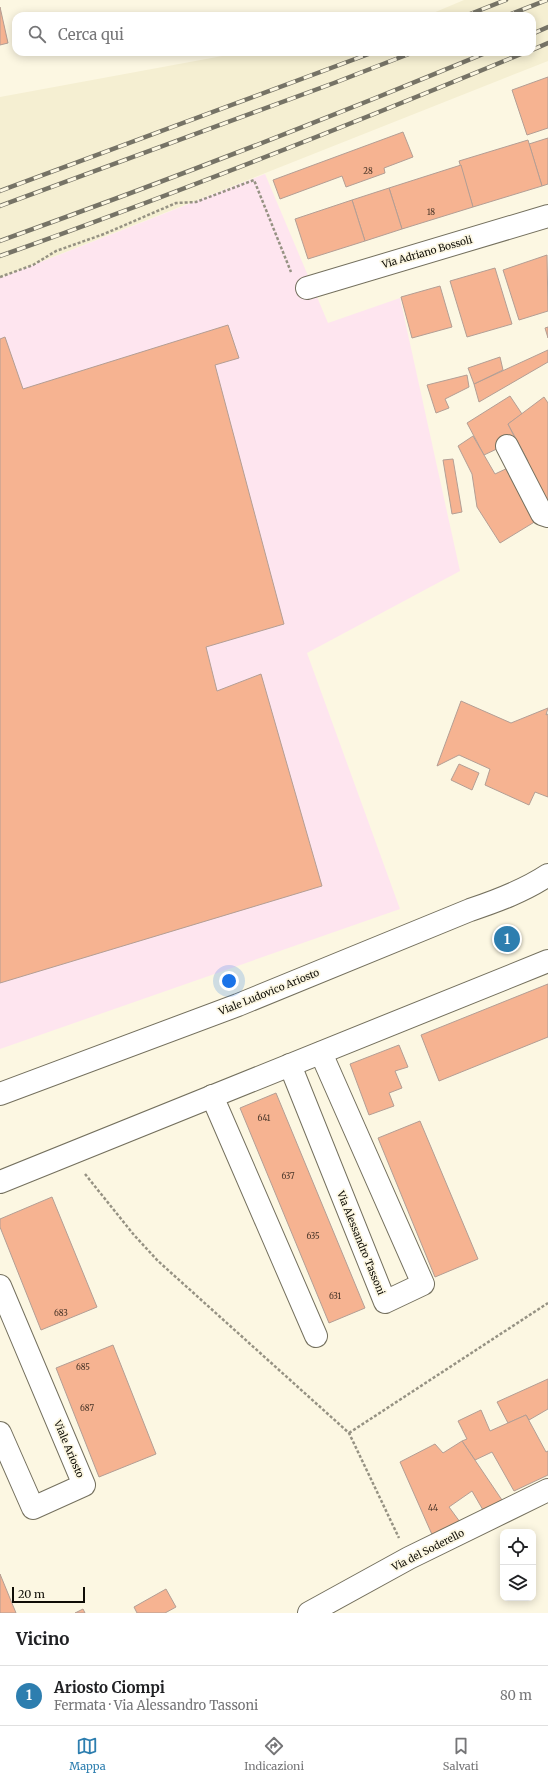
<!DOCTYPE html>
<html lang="it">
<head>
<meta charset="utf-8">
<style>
	:root { --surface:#fff; --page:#f2f2f2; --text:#202124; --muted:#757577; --line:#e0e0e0; --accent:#2d7eaf }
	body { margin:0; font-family:Merriweather,serif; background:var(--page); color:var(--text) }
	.controls { position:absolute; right:12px; bottom:12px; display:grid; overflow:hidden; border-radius:8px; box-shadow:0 2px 10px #0003 }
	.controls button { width:36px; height:36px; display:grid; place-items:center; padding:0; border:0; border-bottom:1px solid var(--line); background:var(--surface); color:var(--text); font:20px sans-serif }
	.scale { position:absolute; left:12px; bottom:10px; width:73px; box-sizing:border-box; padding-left:4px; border:2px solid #0f0d06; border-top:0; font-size:11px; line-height:14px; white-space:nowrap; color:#0f0d06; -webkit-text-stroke:3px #fcf7e2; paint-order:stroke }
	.you { position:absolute; left:229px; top:981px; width:14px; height:14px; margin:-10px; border:3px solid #fff; border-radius:50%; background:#1a73e8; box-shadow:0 0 0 6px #1a73e833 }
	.badge { display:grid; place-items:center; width:26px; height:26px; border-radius:50%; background:var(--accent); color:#fff; font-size:13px; font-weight:700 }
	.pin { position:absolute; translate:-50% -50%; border:2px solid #fff; box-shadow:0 1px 4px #0006 }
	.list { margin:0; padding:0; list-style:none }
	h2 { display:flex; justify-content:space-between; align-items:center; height:52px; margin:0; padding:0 16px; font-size:17px }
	h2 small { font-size:13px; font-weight:400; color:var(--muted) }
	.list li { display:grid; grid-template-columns:26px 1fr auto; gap:12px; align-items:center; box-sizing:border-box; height:60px; padding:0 16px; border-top:1px solid var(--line) }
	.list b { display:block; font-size:15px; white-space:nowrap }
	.list p { margin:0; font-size:13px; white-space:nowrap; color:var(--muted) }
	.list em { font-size:13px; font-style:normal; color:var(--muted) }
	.icon { flex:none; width:22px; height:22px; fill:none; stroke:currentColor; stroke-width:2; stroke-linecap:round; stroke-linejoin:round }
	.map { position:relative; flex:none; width:548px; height:1613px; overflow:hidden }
	.search { position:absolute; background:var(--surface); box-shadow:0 2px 10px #0003; left:12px; right:12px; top:12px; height:44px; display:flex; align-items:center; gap:10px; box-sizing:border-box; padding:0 14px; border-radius:12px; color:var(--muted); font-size:15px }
	.sheet { height:112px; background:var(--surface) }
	nav { display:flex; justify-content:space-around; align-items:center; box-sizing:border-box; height:56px; border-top:1px solid var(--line); background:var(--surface); font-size:11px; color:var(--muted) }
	nav a { display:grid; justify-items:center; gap:2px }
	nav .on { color:var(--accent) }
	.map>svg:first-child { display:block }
	.built { fill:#f5efd2 }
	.industrial { fill:#fee5ef }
	.building { fill:#f6b391; stroke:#b39e94 }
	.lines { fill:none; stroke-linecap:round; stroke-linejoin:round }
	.minor-casing { stroke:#74705e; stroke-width:24 }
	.tertiary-casing { stroke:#74705e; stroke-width:24 }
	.path { stroke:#969283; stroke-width:2.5; stroke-dasharray:3 2; stroke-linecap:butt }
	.minor { stroke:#fff; stroke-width:22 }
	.tertiary { stroke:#fff; stroke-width:22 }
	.rail-casing { stroke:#767366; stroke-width:4.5 }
	.rail { stroke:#fcf7e2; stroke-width:3; stroke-dasharray:9; stroke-linecap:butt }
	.labels { text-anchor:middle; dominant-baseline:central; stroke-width:3.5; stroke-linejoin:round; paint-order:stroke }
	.number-label { font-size:8px; fill:#493629 }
	.street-label { font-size:10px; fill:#0f0d06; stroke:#fcf7e2 }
</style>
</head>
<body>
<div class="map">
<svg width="548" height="1613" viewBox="0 0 548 1613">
	<rect width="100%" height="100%" fill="#fcf7e2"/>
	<polygon class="built" points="464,0 548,0 548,61 0,278 0,97 244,52 532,52 532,16 426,16"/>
	<polygon class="industrial" points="265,174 328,323 400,298 460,571 307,653 400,909 0,1049 0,278"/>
	<g class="building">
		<polygon points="0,7 8,43 0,45"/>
		<polygon points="548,77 548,128 527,135 512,90"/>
		<polygon points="403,132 413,157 384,168 385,173 346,187 342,176 280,199 273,180"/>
		<polygon points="548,138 548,184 542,186 529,144"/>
		<polygon points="528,140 542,186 473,207 459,161"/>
		<polygon points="461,165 473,207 402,229 389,188"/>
		<polygon points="389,188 402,229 365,241 352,200"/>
		<polygon points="352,200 365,241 308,259 295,219"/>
		<polygon points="547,255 548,311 519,320 503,270"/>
		<polygon points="495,268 512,324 467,337 450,281"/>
		<polygon points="440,286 452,327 412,338 401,297"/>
		<polygon points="228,325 239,358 215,365 284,624 206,647 217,691 261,674 322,886 0,983 0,339 5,337 23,389"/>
		<polygon points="548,327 548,338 545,328"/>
		<polygon points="548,350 548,362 479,402 474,384"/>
		<polygon points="500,357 503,370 474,384 468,368"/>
		<polygon points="467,375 469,387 445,399 449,408 436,413 427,385"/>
		<polygon points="510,396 522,414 508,424 516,440 484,455 467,423"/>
		<polygon points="544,397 548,403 548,512 523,463 528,461 508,424"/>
		<polygon points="473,436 495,474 512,466 541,518 500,543 477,507 472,474 458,446"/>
		<polygon points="453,459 462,512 452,514 443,460"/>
		<polygon points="461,701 511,723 548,708 546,715 548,714 548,797 535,792 529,805 485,785 490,769 459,755 437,766"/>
		<polygon points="459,764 479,773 472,790 451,780"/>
		<polygon points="548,984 548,1037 439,1081 421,1035"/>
		<polygon points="399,1045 408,1067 395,1071 402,1088 389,1093 394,1106 369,1115 350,1064"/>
		<polygon points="276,1093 365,1308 329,1323 240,1108"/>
		<polygon points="420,1121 478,1259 435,1277 378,1138"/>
		<polygon points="52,1197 97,1307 41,1330 0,1227 0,1219"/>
		<polygon points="113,1345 156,1454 99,1477 56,1368"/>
		<polygon points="548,1379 548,1409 529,1420 526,1415 508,1423 497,1402"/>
		<polygon points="481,1410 490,1431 526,1415 546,1452 548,1451 548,1475 514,1491 492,1452 475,1460 462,1441 467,1439 458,1421"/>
		<polygon points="462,1441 502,1500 483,1510 472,1491 449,1507 460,1522 434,1539 400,1462 435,1444 443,1453"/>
		<polygon points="0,1574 16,1613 0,1613"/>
		<polygon points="166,1589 176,1607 165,1613 137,1613 134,1607"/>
		<polygon points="83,1609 85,1613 75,1613"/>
	</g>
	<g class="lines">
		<defs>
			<g id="minor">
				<polyline points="307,288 548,216"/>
				<polyline points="507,446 542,514 548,516"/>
				<polyline points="290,1065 385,1302 423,1284 321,1053"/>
				<polyline points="212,1096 316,1336"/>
				<polyline points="0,1182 548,961"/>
				<polyline points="0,1286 84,1485 33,1508 0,1433"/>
				<polyline points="309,1613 409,1558 548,1490"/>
			</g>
			<path id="tertiary" d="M0,1094l238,-89 232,-95c27,-9 54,-19 78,-35"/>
		</defs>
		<use href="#minor" class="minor-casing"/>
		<use href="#tertiary" class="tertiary-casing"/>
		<g class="path">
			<polyline points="0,277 33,265 56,251 104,234 176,203 196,202 254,180 291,272"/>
			<polyline points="85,1174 134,1235 158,1261 349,1433 399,1538"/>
			<polyline points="349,1433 548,1303"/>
		</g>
		<use href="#minor" class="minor"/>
		<use href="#tertiary" class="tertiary"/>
		<defs>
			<g id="rail">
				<polyline points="465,16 506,0"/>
				<polyline points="506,16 547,0"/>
				<polyline points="532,34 548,27"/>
				<polyline points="532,50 548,43"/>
				<polyline points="0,191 374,52"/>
				<polyline points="0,206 334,83 414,52"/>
				<path d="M0,241c164,-59 327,-122 488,-189"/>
				<path d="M0,256c178,-63 352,-132 526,-204"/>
			</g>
		</defs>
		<use href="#rail" class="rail-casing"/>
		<use href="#rail" class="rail"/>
	</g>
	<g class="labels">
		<g class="number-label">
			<text x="368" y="171">28</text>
			<text x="431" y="212">18</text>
			<text x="264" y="1118">641</text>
			<text x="288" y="1176">637</text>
			<text x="313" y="1236">635</text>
			<text x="335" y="1296">631</text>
			<text x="61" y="1313">683</text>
			<text x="83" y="1367">685</text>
			<text x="87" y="1408">687</text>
			<text x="433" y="1508">44</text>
		</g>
		<g class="street-label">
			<text transform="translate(427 252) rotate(-16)">Via Adriano Bossoli</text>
			<text transform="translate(269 992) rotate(-22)">Viale Ludovico Ariosto</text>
			<text transform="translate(361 1243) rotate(68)">Via Alessandro Tassoni</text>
			<text transform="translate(69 1449) rotate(67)">Viale Ariosto</text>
			<text transform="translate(428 1550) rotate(-27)">Via del Soderello</text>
		</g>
	</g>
</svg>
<div class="controls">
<button><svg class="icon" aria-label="locate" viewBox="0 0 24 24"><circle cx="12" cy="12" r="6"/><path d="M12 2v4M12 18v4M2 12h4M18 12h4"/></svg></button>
<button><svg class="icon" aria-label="layers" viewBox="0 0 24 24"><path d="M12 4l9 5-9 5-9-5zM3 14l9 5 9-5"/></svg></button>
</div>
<div class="scale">20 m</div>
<div class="you"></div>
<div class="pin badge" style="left:507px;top:939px">1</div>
<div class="search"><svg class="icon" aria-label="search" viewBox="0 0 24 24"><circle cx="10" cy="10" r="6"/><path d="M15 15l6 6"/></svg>Cerca qui</div>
</div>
<section class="sheet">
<h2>Vicino<small></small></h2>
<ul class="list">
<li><span class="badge">1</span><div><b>Ariosto Ciompi</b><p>Fermata · Via Alessandro Tassoni</p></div><em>80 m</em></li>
</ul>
</section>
<nav>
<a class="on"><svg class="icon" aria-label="map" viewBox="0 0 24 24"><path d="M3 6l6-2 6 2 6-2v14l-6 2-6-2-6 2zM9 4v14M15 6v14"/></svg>Mappa</a>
<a><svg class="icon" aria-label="directions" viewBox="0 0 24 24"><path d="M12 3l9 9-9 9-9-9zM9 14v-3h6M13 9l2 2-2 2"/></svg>Indicazioni</a>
<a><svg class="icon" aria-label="saved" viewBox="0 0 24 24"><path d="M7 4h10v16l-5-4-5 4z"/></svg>Salvati</a>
</nav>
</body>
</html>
